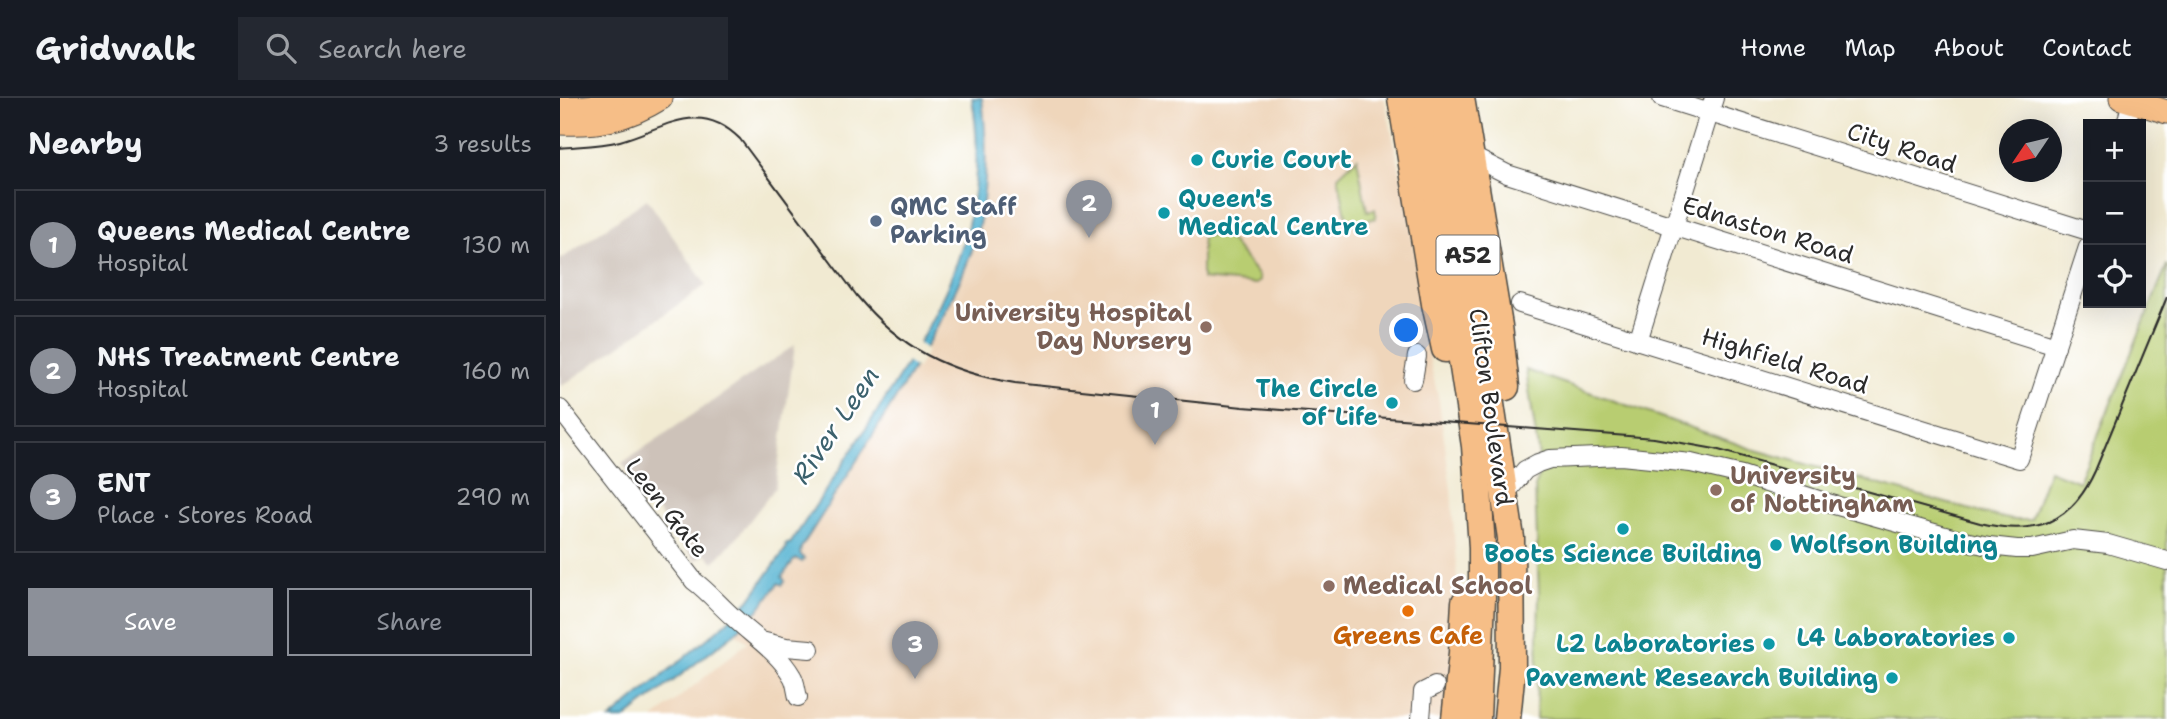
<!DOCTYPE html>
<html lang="en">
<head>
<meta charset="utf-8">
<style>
	:root { --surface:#171b24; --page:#242831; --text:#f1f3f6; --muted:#9ea1a6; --line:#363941; --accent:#8c9099 }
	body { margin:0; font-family:"Shantell Sans",sans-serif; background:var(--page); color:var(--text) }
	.controls { position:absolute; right:21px; top:21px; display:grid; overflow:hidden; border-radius:0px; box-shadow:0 7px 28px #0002 }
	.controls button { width:63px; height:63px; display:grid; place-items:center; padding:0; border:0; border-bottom:2px solid var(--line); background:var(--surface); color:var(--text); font:35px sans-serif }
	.compass { position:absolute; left:1439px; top:21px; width:63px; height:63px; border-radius:50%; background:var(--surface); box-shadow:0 7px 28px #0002; rotate:235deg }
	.you { position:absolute; left:847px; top:233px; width:24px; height:24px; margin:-18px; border:5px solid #fff; border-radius:50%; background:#1a73e8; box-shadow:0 0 0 10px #1a73e833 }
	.badge { display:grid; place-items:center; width:46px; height:46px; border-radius:50%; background:var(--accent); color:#fff; font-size:23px; font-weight:700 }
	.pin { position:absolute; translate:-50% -58px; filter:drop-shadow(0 2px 4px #0008) }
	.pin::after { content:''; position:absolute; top:37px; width:24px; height:21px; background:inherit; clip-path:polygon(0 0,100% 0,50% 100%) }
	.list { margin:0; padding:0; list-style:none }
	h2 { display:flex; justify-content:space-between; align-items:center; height:91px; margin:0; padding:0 28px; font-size:30px }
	h2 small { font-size:23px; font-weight:400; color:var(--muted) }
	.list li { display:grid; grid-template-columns:46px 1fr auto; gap:21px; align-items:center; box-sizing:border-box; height:112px; margin:0 14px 14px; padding:0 14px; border:2px solid var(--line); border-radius:0px }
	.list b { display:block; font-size:26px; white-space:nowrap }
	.list p { margin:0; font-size:23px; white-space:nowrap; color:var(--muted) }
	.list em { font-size:23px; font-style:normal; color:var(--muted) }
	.actions { display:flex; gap:14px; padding:21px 28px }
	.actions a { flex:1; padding:16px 0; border:2px solid var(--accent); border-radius:0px; text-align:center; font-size:24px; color:var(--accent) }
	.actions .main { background:var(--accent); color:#fff }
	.icon { flex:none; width:38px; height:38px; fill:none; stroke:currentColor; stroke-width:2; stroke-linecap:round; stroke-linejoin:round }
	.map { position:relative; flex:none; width:1607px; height:621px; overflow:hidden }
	header { display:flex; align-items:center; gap:42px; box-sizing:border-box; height:98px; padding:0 35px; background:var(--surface); border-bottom:2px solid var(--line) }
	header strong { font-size:33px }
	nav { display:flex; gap:38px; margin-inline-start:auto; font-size:24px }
	.search { width:490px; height:63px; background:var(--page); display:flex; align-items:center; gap:18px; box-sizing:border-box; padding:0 24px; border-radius:0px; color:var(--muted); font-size:26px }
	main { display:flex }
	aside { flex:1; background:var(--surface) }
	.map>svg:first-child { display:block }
	.built { fill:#efd6bb }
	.industrial { fill:#cdc2b9 }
	.green { fill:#b8cd71; stroke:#727c4e; stroke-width:2 }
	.water { fill:#52b2d1; stroke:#3e6e7e; stroke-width:2 }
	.pier { fill:#f1ead2 }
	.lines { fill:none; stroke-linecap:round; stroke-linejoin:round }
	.minor-casing { stroke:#494844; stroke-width:20 }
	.major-casing { stroke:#494844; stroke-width:25 }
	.highway-casing { stroke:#494844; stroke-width:29 }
	.minor { stroke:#fff; stroke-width:18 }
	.major { stroke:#f6be87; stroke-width:23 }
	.highway { stroke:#f6be87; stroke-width:26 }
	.tram { stroke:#2b2b2b; stroke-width:2 }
	.culture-dot { fill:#0f9aa8; stroke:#fff; stroke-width:2.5 }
	.service-dot { fill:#5c6f8a; stroke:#fff; stroke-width:2.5 }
	.education-dot { fill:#8d6e63; stroke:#fff; stroke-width:2.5 }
	.food-dot { fill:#e8710a; stroke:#fff; stroke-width:2.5 }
	.labels { text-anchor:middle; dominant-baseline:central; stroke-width:5; stroke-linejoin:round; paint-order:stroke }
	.shield { fill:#fff; stroke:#6b6b6b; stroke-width:2 }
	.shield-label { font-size:23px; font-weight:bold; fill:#2b2b2b }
	.street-label { font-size:24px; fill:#2b2b2b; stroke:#fff }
	.culture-label { font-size:24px; font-weight:bold; fill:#0d838f; stroke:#fff; text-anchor:end }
	.service-label { font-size:24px; font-weight:bold; fill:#4e5e75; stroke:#fff; text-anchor:start }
	.education-label { font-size:24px; font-weight:bold; fill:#785e54; stroke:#fff; text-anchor:start }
	.food-label { font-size:24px; font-weight:bold; fill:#c56008; stroke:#fff }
	.water-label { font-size:26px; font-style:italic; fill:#3b616d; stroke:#fff }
</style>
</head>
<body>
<header>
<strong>Gridwalk</strong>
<div class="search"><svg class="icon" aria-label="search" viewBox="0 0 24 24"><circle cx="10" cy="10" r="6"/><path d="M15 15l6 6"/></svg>Search here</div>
<nav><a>Home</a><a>Map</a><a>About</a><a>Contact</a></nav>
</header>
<main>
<aside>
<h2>Nearby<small>3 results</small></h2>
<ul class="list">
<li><span class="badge">1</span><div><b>Queens Medical Centre</b><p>Hospital</p></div><em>130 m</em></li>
<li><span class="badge">2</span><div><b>NHS Treatment Centre</b><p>Hospital</p></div><em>160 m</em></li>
<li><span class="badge">3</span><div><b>ENT</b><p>Place · Stores Road</p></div><em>290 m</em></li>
</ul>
<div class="actions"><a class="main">Save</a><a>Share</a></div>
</aside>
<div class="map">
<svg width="1607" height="621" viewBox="0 0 1607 621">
	<rect width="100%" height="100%" fill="#fff"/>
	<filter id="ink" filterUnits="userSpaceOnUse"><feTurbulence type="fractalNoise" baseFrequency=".0143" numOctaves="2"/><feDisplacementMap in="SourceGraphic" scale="14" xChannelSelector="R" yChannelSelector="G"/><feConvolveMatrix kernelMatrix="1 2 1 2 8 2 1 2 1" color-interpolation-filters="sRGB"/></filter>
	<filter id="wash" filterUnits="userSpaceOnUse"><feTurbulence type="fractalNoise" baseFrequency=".00686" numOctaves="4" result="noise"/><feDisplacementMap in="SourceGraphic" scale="28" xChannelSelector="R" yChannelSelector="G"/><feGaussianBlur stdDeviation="1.57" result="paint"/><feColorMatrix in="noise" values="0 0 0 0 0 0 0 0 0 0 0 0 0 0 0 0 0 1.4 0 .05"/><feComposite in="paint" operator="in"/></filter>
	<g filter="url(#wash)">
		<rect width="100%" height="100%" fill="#f1ead2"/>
		<polygon class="built" points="422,0 824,0 851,123 871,269 879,303 891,392 900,527 891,621 93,621 188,544 175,535 198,512 219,484 222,487 222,480 234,462 240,456 241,450 340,293 384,216 410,157 420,117 426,74"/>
		<g class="industrial">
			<polygon points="87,101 146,187 2,288 0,286 0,162"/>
			<polygon points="235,247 215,390 178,438 154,464 146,456 135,463 62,365"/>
		</g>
		<g class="green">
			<polygon points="797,60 807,113 815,111 816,120 788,127 778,78"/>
			<polygon points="665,136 699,178 700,182 696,186 642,181 642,138"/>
			<polygon points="1607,167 1607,621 976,621 979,497 975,386 981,372 966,272 1192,351 1429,417 1453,422 1471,422 1489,372 1519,384"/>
		</g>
		<path class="water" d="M412,0h10c6,48 6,97 -7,143 -11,36 -29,70 -47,102 -39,70 -84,137 -127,205l-1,6 4,5 -2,3 -5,-3 -3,1 -12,17 3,4 -3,4 -3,-2 -21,27 -23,23 -111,86h-14l116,-96 23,-23 38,-53 -2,-2 2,-2 3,1c27,-40 53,-80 79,-120 67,-103 125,-198 103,-326z"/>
		<polygon class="pier" points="356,243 368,252 357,271 345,263"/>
	</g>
	<g filter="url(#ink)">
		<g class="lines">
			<defs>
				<g id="minor">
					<polyline points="1102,0 1528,133"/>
					<polyline points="1566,26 1572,3"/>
					<polyline points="910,54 917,61 947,76 1496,248"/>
					<polyline points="960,206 1459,361 1528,149"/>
					<polyline points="1078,243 1154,0"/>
					<polyline points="853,282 857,258"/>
					<path d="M0,311l134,172c15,11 26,25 40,37 20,19 44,34 58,58 4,6 4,15 6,21"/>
					<polyline points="951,389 965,372 978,365 990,361 1061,358 1131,365 1182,377 1271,406 1399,442 1429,448 1457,451 1472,451 1513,442 1548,446 1607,463"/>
					<polyline points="201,543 226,549 250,551"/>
					<polyline points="861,621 863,594 875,588"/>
				</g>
				<g id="major">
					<polyline points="1561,0 1607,14"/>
					<path d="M0,9c27,2 52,-4 78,-9"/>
					<path d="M0,25c39,2 67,-4 101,-25"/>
				</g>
				<g id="highway">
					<polyline points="841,0 875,206 885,251"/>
					<polyline points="862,0 915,348 922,449 922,500 917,621"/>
					<polyline points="881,0 916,206 951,440 952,570 947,621"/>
					<polyline points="901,0 939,228 946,289"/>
					<polyline points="895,621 902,555 905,504"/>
				</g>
			</defs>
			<use href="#minor" class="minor-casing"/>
			<use href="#major" class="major-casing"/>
			<use href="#highway" class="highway-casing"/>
			<use href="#minor" class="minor"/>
			<use href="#major" class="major"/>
			<use href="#highway" class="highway"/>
			<path class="tram" d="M0,50c20,-2 40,-2 60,-7 44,-12 79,-43 120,-2l117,157c44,53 91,76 158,87l228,24 411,31 61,11 265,74c55,13 91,1 115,-52l72,-174"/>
		</g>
	</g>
	<g class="culture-dot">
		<circle cx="637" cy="62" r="7"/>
		<circle cx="604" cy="115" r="7"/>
		<circle cx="832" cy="305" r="7"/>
		<circle cx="1063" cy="431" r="7"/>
		<circle cx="1216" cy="447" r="7"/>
		<circle cx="1449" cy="540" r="7"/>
		<circle cx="1209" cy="546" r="7"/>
		<circle cx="1332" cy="580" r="7"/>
	</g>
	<circle class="service-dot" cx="316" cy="123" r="7"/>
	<g class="education-dot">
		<circle cx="646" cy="229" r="7"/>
		<circle cx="1156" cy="392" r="7"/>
		<circle cx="769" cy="488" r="7"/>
	</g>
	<circle class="food-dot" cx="848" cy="513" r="7"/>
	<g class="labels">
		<rect class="shield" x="876.5" y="137.5" width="63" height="39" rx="5"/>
		<g class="shield-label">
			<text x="908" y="157">A52</text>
		</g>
		<g class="street-label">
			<text transform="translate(1342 50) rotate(18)">City Road</text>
			<text transform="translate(1208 132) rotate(17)">Ednaston Road</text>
			<text transform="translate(1225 263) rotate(17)">Highfield Road</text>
			<text transform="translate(931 309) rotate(82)">Clifton Boulevard</text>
			<text transform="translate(107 410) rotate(52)">Leen Gate</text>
		</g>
		<g class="culture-label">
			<text x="651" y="62" text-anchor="start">Curie Court</text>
			<text x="618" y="101" text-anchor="start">Queen's<tspan x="618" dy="28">Medical Centre</tspan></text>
			<text x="818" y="291">The Circle<tspan x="818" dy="28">of Life</tspan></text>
			<text x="1230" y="447" text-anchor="start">Wolfson Building</text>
			<text x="1063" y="456" text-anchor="middle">Boots Science Building</text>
			<text x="1435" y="540">L4 Laboratories</text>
			<text x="1195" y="546">L2 Laboratories</text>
			<text x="1318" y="580">Pavement Research Building</text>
		</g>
		<g class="service-label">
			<text x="330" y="109">QMC Staff<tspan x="330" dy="28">Parking</tspan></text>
		</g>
		<g class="education-label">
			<text x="632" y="215" text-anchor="end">University Hospital<tspan x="632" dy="28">Day Nursery</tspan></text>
			<text x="1170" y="378">University<tspan x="1170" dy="28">of Nottingham</tspan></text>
			<text x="783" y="488">Medical School</text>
		</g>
		<g class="food-label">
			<text x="848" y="538">Greens Cafe</text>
		</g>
		<g class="water-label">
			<text transform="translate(275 327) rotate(-56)">River Leen</text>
		</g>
	</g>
</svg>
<div class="controls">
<button>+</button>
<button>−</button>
<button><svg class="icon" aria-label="locate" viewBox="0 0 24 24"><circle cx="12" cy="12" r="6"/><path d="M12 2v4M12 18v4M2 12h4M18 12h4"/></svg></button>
</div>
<svg class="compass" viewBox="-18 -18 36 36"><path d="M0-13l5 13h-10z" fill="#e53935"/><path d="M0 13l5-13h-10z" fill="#9ea1a6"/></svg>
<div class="you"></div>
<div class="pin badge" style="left:595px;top:347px">1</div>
<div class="pin badge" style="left:529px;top:140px">2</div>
<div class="pin badge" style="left:355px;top:581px">3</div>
</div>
</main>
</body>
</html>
